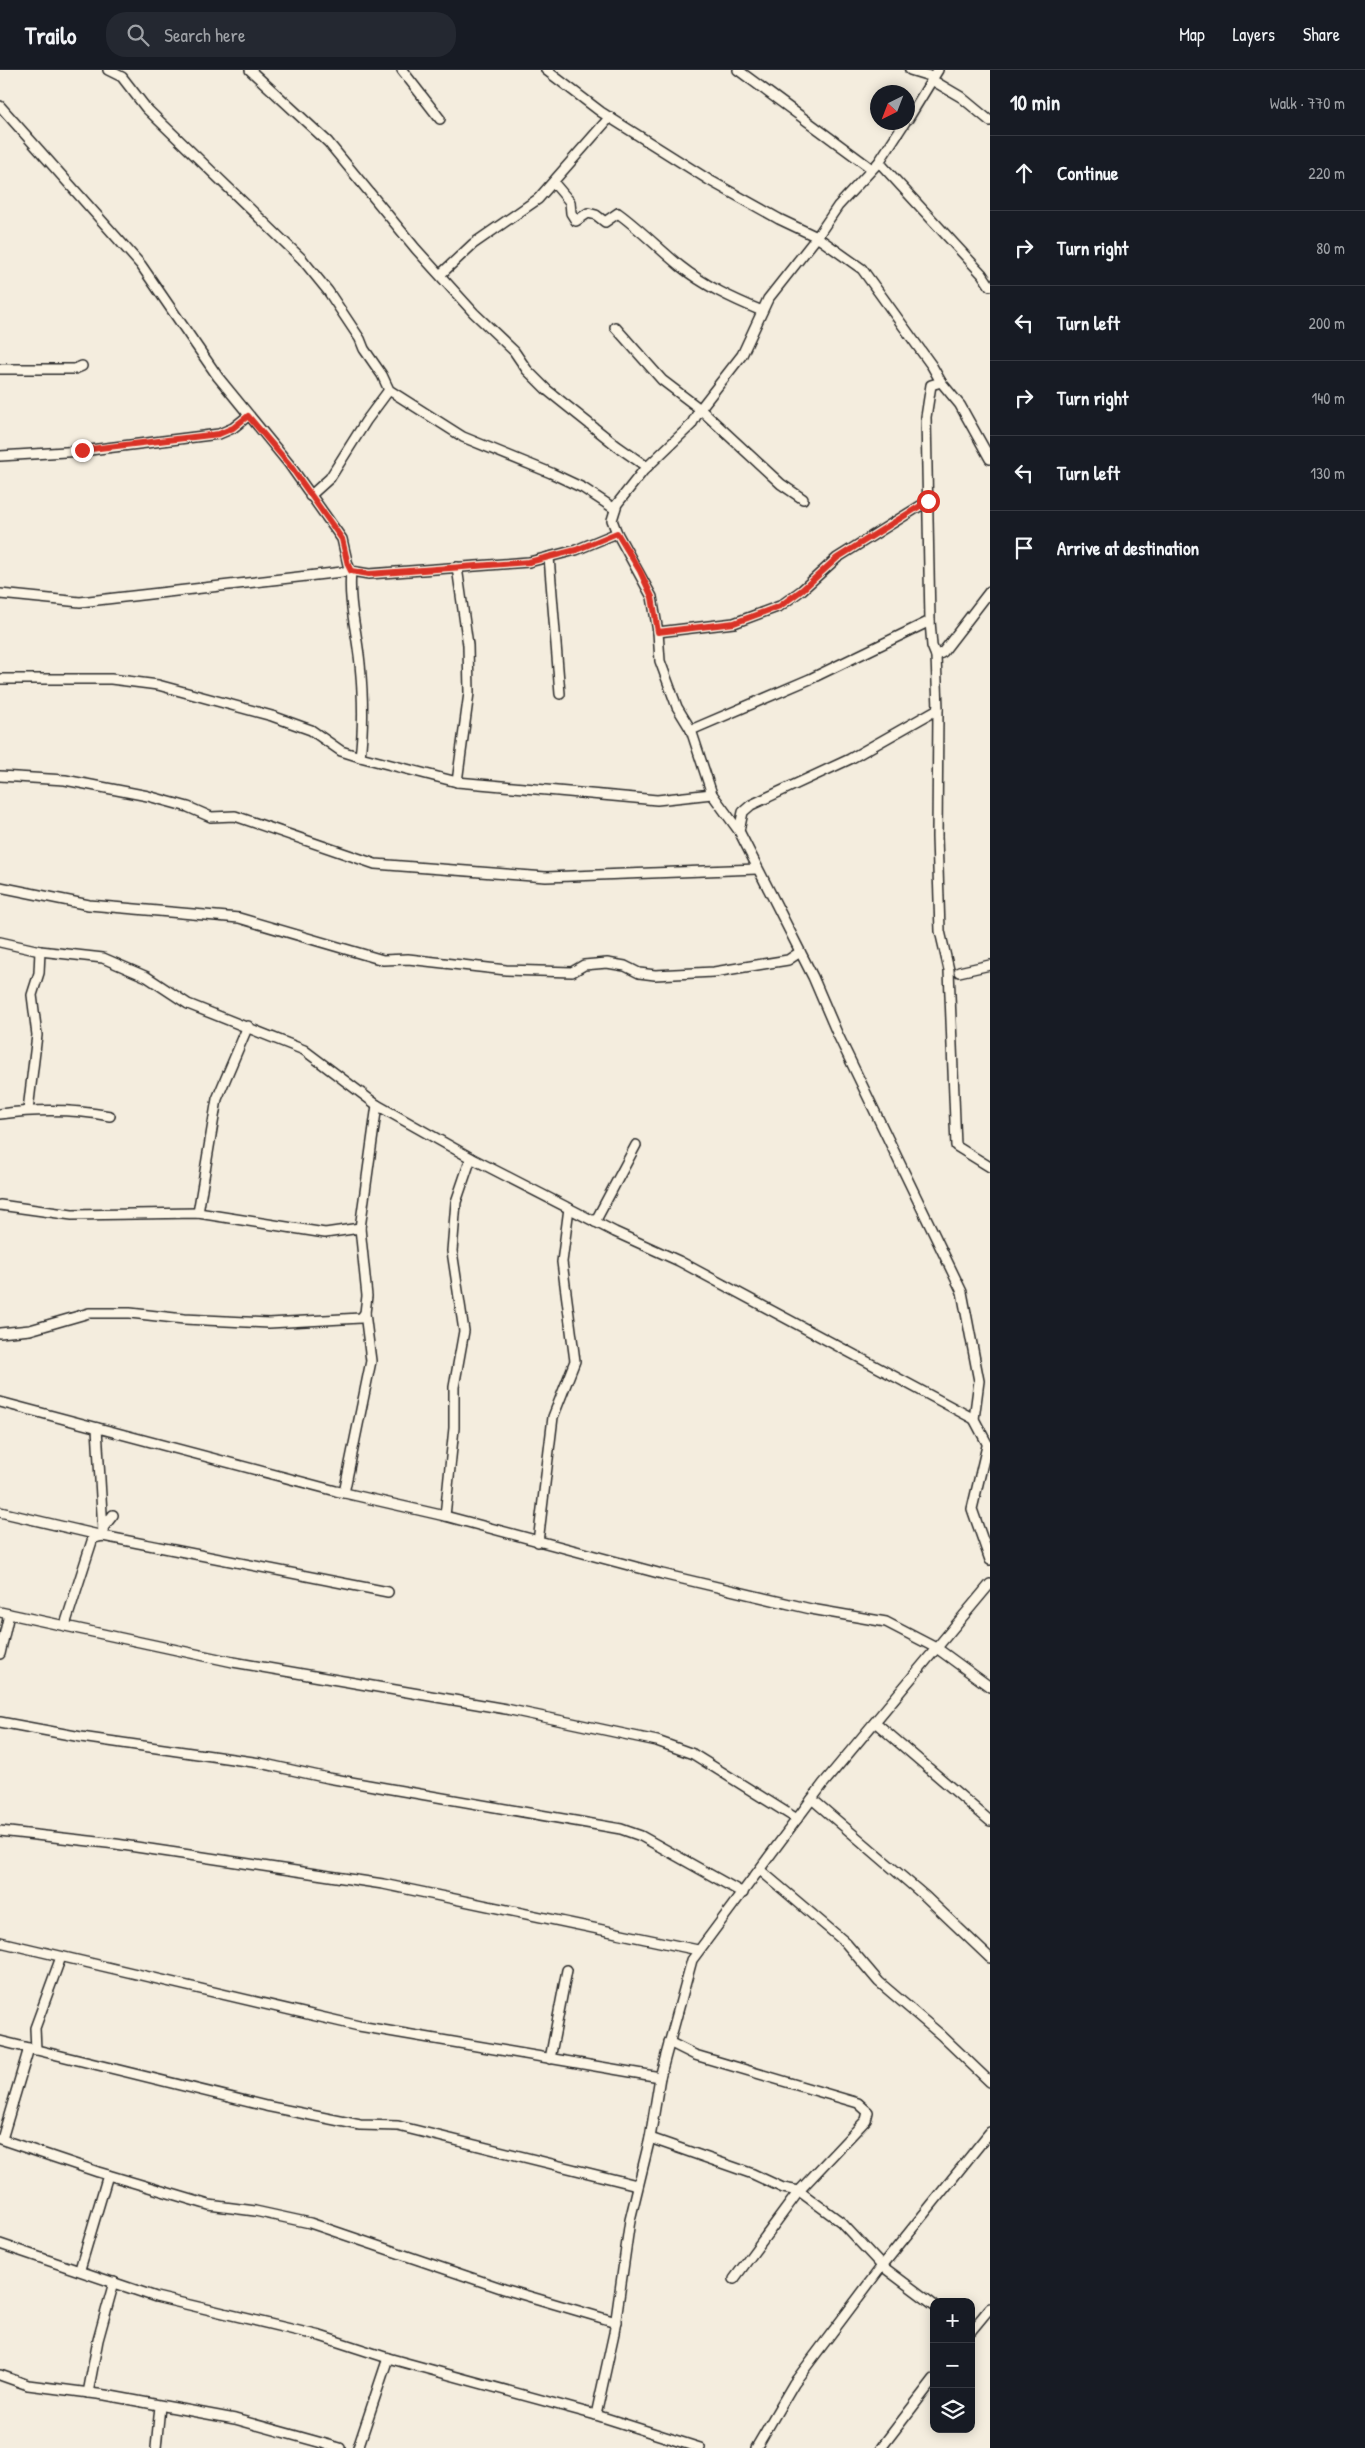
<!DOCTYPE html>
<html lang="en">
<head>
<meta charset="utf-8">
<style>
	:root { --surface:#171b24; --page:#242831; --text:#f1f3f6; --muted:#9ea1a6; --line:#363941 }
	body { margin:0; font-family:"Patrick Hand",sans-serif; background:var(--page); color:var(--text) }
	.controls { position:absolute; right:15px; bottom:15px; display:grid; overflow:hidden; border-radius:10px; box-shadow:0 2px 12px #0003 }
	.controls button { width:45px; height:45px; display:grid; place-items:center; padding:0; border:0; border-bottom:1px solid var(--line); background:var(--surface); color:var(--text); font:25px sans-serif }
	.compass { position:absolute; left:870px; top:15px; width:45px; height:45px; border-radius:50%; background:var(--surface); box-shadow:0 2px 12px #0003; rotate:222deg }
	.stop { position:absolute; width:15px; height:15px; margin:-11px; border:4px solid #d93025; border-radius:50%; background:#fff }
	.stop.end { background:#d93025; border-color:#fff; box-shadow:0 1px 5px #0008 }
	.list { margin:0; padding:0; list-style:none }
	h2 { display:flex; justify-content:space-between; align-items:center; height:65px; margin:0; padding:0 20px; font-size:21px }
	h2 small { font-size:16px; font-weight:400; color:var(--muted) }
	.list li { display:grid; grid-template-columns:32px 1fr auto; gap:15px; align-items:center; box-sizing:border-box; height:75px; padding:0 20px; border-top:1px solid var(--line) }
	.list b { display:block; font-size:19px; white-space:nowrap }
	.list em { font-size:16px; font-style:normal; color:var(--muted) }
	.icon { flex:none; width:28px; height:28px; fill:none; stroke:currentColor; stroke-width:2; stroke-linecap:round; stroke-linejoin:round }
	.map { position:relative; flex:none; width:990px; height:2378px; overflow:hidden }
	header { display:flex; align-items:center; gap:30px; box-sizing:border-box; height:70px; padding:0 25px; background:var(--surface); border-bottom:1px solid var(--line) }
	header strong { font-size:24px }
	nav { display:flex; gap:28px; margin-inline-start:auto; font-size:18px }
	.search { width:350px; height:45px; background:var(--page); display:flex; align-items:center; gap:12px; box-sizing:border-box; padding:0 18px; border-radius:20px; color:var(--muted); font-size:19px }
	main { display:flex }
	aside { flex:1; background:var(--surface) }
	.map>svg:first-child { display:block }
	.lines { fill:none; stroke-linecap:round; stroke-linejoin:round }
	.street-casing { stroke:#2b2b2b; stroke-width:12 }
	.street { stroke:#fcf5e5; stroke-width:9 }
	.route { stroke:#d93025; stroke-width:6 }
</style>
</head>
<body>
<header>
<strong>Trailo</strong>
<div class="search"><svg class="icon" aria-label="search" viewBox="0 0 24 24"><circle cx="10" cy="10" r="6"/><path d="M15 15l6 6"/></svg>Search here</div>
<nav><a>Map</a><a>Layers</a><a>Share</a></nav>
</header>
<main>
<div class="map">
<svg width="990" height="2378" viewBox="0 0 990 2378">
	<rect width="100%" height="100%" fill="#f4edde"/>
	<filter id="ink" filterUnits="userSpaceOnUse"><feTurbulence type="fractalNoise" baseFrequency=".02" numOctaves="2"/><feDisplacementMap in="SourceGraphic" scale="10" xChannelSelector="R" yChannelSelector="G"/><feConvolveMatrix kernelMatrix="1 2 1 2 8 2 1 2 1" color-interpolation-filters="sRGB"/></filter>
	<g filter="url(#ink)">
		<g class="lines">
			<defs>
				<g id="street">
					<polyline points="108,0 122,7 146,38 302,189 328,221 360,269 364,279 382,305 389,320 463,367 551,403 583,418 615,439"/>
					<polyline points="250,0 328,72 416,179 474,243 514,281 527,300 547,320 617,376 647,397"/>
					<polyline points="402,0 440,49"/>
					<polyline points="546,0 601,42 709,110 779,149 817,167 862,199 932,296 941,312 960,335 990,389"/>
					<polyline points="738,0 872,99"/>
					<polyline points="910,0 933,7"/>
					<polyline points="932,10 961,27 990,51"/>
					<polyline points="0,36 141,195 218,307 289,394 342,469 348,495 351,501 369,504 529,492 576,480 617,463"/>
					<polyline points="908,49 938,0"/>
					<polyline points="905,52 879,92 838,136 817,167 768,229 742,285 700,339 691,355 643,401 617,434 612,450 617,463 652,527 658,562 660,591 677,637 691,660 712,724 739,761 813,907 837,963 962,1222 979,1311 974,1349 990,1379"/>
					<polyline points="879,92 982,204 990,216"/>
					<path d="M554,113l16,19 1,11 5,8 12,-8 8,2 9,7 13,-9c22,16 41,36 62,53 25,20 53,33 82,45"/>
					<polyline points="441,204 473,174 538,129 610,47"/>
					<polyline points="615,257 662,310 700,339 781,414 803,429"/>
					<polyline points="0,299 75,299 82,296"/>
					<polyline points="941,312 931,315 926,347 930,551 932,576 936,586 938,639 937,767 940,861 949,900 956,1076 990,1097"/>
					<polyline points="0,386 82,381 219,364 233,358 248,346"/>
					<polyline points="310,426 330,408 366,351 389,320"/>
					<polyline points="549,487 560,624"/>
					<polyline points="457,497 468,575 469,623 457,712"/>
					<path d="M0,524l80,8 271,-31c-3,32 6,61 9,93 3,31 4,61 0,93l97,25 200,18 55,-6"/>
					<polyline points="658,562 734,553 780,536 802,520 837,488 928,431"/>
					<polyline points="936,586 943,582 990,521"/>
					<polyline points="0,609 111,609 158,615 272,646 311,660 341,681 360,687"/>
					<polyline points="691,660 810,609 930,551"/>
					<polyline points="0,706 65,710 148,726 188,737 211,747 235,746 375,794 546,807 757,799"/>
					<polyline points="739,761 743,742 751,735 850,689 938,639"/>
					<polyline points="0,817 89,835 239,848 383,890 408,889 506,900 572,902 584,895 607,893 625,896 639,903 655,905 714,902 788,890 800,882"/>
					<polyline points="0,872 40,881 103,888 147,907 188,934 304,980 377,1035 471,1088 615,1162 679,1191 974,1349"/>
					<polyline points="959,902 990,895"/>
					<polyline points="28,1040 37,965 32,925 39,903 40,881"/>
					<path d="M0,1044c37,-5 74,-5 110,2"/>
					<polyline points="0,1135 72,1145 198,1143 325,1163 360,1158"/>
					<polyline points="198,1143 217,1029 248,956"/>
					<polyline points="595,1152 636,1075"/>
					<polyline points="0,1263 30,1260 89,1243 130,1243 184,1249 269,1253 361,1248 365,1243 367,1226 360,1158 377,1035"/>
					<polyline points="0,1332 336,1421 445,1446 662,1504 811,1539 886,1552 938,1579 990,1617"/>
					<polyline points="97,1358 103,1461"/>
					<polyline points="987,1376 972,1439 990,1490"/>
					<polyline points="344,1423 371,1291 365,1243"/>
					<polyline points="0,1442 103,1466 388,1522"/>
					<polyline points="445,1446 454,1358 454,1317 464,1261 452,1181 456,1132 471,1088"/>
					<polyline points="538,1472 553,1347 575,1291 562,1192 569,1138"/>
					<polyline points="0,1542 233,1592 506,1639 657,1671 693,1684 797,1749"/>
					<polyline points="65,1555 93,1468 103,1466 103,1458 113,1445"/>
					<polyline points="0,1584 9,1544"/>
					<polyline points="0,1652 81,1667 260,1693 328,1708 621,1759 641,1766 743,1823"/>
					<polyline points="875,1652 990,1751"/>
					<polyline points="812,1729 926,1827 990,1888"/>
					<polyline points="0,1761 116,1774 383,1814 698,1880"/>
					<polyline points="760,1800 845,1872 879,1912 941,1965 990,2012"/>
					<polyline points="0,1872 359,1956 660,2007"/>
					<polyline points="0,1971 266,2036 360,2055 398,2056 637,2115"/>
					<polyline points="669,1972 695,1985 858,2033 868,2042 866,2050 799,2121 734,2209"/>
					<polyline points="36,1980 35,1958 61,1887"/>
					<polyline points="550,1989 567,1900"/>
					<polyline points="650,2068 753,2104 783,2118 799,2121 841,2152 882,2196 934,2235"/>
					<polyline points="0,2069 98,2102 209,2135 255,2141 310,2153 504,2219 616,2252"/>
					<polyline points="2,2069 29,1978"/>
					<polyline points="0,2174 156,2227 320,2266 388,2288 596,2345 700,2378"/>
					<polyline points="80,2199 108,2105"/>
					<polyline points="971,2261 990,2238"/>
					<polyline points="0,2305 28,2315 105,2325 235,2349 340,2378"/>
					<polyline points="88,2323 98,2270 114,2212"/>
					<polyline points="596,2345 614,2263 630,2150 650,2068 660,2007 692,1890 823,1714 990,1514"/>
					<polyline points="156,2378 160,2336"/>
					<polyline points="358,2378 388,2288"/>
					<polyline points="756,2378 794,2313 882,2196 990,2062"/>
					<polyline points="881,2378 934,2309"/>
				</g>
			</defs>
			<use href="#street" class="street-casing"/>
			<use href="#street" class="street"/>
		</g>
	</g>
	<g class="lines" filter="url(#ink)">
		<polyline class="route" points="82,380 219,364 233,358 248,346 289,394 342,469 348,495 351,501 369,504 529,492 576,480 617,463 640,501 652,527 658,562 734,553 780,536 802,520 837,488 928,431"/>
	</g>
</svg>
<div class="controls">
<button>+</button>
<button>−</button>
<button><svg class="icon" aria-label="layers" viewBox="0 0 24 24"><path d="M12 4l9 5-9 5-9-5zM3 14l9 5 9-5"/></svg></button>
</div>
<svg class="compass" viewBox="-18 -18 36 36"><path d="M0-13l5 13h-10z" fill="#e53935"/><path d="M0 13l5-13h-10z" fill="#9ea1a6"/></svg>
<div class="stop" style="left:928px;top:431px"></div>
<div class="stop end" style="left:82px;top:380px"></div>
</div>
<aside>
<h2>10 min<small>Walk · 770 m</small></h2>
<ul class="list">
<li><svg class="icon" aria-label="ahead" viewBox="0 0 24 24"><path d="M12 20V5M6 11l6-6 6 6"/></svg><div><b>Continue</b></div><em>220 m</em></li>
<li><svg class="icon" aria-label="right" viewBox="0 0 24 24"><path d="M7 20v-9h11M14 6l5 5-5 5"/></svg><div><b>Turn right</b></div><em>80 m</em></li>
<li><svg class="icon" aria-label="left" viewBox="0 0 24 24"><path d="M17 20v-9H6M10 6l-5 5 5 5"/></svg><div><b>Turn left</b></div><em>200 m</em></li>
<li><svg class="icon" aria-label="right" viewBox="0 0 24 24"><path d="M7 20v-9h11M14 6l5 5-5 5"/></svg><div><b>Turn right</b></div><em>140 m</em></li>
<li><svg class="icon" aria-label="left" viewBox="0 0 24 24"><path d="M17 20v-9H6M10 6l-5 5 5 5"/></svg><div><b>Turn left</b></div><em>130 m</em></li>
<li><svg class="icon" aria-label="arrive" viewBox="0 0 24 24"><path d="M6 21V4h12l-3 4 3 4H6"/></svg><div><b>Arrive at destination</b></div></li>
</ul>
</aside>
</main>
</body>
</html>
